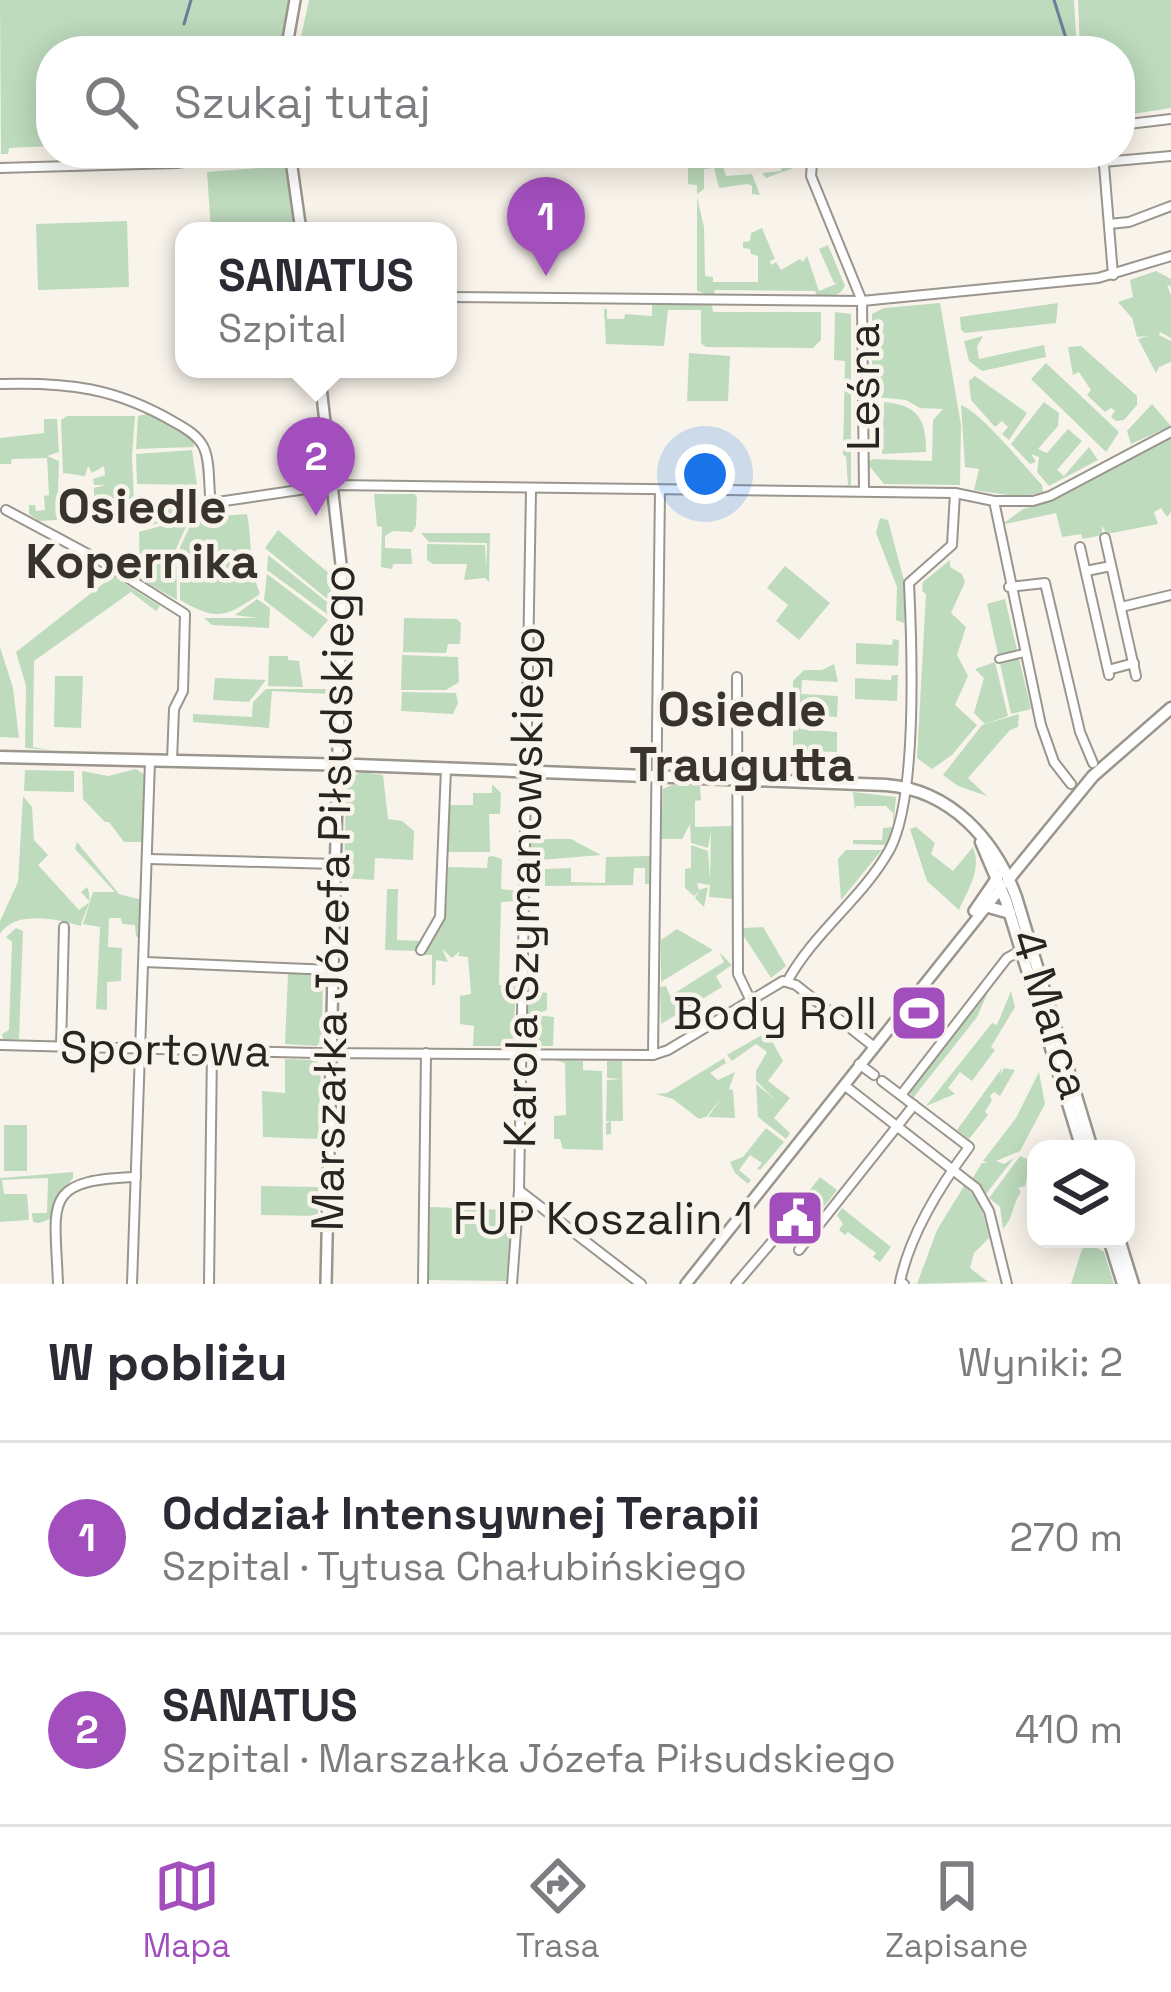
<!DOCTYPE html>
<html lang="pl">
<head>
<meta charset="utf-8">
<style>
	:root { --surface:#fff; --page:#f2f2f3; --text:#2b2b33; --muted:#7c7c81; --line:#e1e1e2; --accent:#a24ebc }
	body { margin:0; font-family:"Space Grotesk",sans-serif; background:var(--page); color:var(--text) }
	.controls { position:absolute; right:36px; bottom:36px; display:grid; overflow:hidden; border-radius:24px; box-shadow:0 6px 30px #0003 }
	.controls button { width:108px; height:108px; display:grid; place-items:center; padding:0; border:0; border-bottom:3px solid var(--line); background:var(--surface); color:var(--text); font:60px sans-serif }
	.you { position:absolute; left:705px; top:474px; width:42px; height:42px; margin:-30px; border:9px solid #fff; border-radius:50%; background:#1a73e8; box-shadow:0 0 0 18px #1a73e833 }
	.badge { display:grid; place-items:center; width:78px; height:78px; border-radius:50%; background:var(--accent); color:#fff; font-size:39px; font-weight:700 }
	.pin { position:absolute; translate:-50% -99px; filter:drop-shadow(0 3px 6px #0008) }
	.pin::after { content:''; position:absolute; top:63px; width:42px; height:36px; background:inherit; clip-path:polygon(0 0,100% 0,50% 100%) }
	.popup { position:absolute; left:175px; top:222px; width:282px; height:156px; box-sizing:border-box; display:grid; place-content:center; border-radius:24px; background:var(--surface); filter:drop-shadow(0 3px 9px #0005); font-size:39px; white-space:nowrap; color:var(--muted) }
	.popup b { font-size:45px; color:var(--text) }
	.popup::after { content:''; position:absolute; left:50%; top:100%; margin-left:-24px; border:24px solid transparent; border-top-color:var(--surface) }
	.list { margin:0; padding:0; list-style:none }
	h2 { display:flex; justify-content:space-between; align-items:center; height:156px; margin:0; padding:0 48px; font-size:51px }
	h2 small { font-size:39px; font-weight:400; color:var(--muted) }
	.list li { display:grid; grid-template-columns:78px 1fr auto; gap:36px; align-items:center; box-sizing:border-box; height:192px; padding:0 48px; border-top:3px solid var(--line) }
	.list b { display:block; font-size:45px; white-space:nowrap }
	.list p { margin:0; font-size:39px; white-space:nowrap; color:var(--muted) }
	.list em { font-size:39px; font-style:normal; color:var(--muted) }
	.icon { flex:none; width:66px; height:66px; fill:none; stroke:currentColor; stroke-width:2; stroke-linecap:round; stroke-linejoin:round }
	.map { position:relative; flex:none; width:1171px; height:1284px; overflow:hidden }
	.search { position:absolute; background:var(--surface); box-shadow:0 6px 30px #0003; left:36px; right:36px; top:36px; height:132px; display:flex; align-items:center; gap:30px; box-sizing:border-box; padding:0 42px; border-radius:48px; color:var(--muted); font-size:45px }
	.sheet { height:540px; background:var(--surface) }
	nav { display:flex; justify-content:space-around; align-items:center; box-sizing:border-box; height:168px; border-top:3px solid var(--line); background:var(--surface); font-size:33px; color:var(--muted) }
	nav a { display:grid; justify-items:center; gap:6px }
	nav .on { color:var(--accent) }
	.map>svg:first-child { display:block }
	.green { fill:#bedbbd }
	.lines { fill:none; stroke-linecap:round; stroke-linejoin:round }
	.stream { stroke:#6a7f9a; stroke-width:3 }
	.pedestrian-casing { stroke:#9a968d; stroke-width:10 }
	.minor-casing { stroke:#9a968d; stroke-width:12 }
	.tertiary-casing { stroke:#9a968d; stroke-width:14 }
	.secondary-casing { stroke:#9a968d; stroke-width:15 }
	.pedestrian { stroke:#fff; stroke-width:6 }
	.minor { stroke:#fff; stroke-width:8 }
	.tertiary { stroke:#fff; stroke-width:9 }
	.secondary { stroke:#fff; stroke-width:10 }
	.labels { text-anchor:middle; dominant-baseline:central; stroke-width:9; stroke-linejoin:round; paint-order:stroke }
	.street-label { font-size:45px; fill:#272522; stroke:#f9f4eb }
	.poi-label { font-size:45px; fill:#272522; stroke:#f9f4eb; text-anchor:end }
	.neighbourhood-label { font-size:48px; font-weight:bold; fill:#38342d; stroke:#f9f4eb }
</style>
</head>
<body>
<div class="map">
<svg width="1171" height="1284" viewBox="0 0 1171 1284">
	<rect width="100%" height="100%" fill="#f9f4eb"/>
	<g class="green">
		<polygon points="0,0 289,0 280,51 51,51 51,146 9,148 8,154 1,154"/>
		<polygon points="309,0 1074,0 1077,51 298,51"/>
		<polygon points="1078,0 1171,0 1171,108 1120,116 1120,51 1080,51"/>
		<polygon points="696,153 699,166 706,163 785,157 785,153 802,165 766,178 762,173 781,171 783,163 780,158 726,162 723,167 726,176 752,174 760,195 752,194 752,186 748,184 719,188 714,168 704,169 704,189 697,194 697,185 688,184 688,167 696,166"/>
		<polygon points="286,166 295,231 211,231 207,172"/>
		<path d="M697,197l7,30 1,49 8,1v5h45v-26l-7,-2 -1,-5 -7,-1v-6l7,-1 1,-8 11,-5 13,31 -5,2 1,4 5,-3 5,8 19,-11 3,3 4,-6 12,35 19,-8h-4l-15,-34 9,-4 17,41c-6,12 -16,10 -28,10l-2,-5 -100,-1 -1,6 -17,-5z"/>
		<polygon points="127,221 129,287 38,290 36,224"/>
		<polygon points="1156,271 1171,279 1171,287 1167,284 1171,296 1171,338 1160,332 1159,335 1171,341 1171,362 1159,367 1156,373 1138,339 1148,336 1137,337 1132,318 1118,302 1133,297 1130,280"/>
		<polygon points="940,303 961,425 960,485 884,484 867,463 873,459 932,461 933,420 943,409 920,408 906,400 867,396 867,380 872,377 872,314 884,308"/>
		<polygon points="1058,303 1056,323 965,333 961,330 960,317"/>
		<polygon points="652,305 712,305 713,312 821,312 821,340 813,348 706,347 701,343 701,310 668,310 664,346 606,344 604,309 607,309 607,319 624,319 625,314 652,316"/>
		<polygon points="835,312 851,314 851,485 848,486 846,456 843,455 845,361 834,360"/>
		<polygon points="983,336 977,347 979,359 1044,345 1046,357 982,371 969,361 964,341"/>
		<polygon points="1081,346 1137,396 1137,405 1124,420 1116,421 1111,417 1115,411 1111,408 1105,412 1087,395 1091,390 1079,372 1073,375 1068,347"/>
		<polygon points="689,353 730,356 728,401 687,401"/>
		<polygon points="1046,363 1119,432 1106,452 1031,379"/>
		<polygon points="975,376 1027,413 1009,440 1002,434 1008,427 1002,421 995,427 971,400 969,381"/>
		<path d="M884,402c35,3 42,18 42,50l-44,2z"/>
		<polygon points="1044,402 1059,413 1058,426 1038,449 1047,453 1068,429 1082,441 1057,470 1064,476 1089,447 1098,460 1049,486 1037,472 1039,457 1031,454 1036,462 1030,464 1011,444"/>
		<polygon points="1152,404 1171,426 1131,444 1127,431"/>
		<path d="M961,405c23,10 61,59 81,80l1,7 -22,5 -47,-7 5,-21 -14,-2z"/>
		<polygon points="151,413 192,437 194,447 136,449 138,416"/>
		<polygon points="67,416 135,416 132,456 135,522 95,514 95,502 101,501 94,499 94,488 105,485 94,485 93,479 105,475 104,466 92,473 88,466 85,476 63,473 61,420"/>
		<polygon points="44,419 57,419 59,452 47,456 59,461 57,520 39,521 29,514 29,505 35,505 36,511 45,510 44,496 49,495 47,458 12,459 11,464 0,464 0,438 44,433"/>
		<polygon points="1171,437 1171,512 1167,517 1161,508 1154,512 1158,524 1107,534 1102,526 1102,535 1083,539 1081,534 1062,537 1056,513 1001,525 1023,509 1051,501"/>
		<polygon points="192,450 197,485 137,484 136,454"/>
		<polygon points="191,490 204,503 204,513 150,525 138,523 137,504 191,500"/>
		<polygon points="374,494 415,494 417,498 416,526 412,532 393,531 385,536 385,548 411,549 412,564 393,564 392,569 381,567 382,527 377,526"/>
		<path d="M247,514c6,32 1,50 13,80 -36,24 -43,27 -80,6v-53l14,-29z"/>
		<polygon points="190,518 176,549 177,600 140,579 139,532"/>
		<polygon points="880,518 888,520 906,588 904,623 896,620 897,587 876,533"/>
		<polygon points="278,530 331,575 331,602 265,548"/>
		<polygon points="421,533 490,533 489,582 485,578 464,580 467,564 433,564 427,560 427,544 485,545 486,568 487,543 429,542"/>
		<polygon points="268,555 332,606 331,617 267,570"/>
		<polygon points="950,560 950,567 962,574 965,582 951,613 966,627 957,655 968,676 955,705 977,725 952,755 932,769 917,758 926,594 922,591 923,582"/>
		<polygon points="785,566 830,603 799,640 776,621 788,605 767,588"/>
		<polygon points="267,574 328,620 313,638 264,600"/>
		<polygon points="113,576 160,606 156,611 131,592 34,661 33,747 50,750 25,748 26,686 16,652"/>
		<polygon points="257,599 270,608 269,628 212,625 204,618 257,618 235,615"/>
		<polygon points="1005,599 1031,709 1011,714 987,604"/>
		<polygon points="404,618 457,619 461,623 460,644 448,644 446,653 403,652"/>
		<polygon points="893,639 899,640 898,666 856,664 856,643 892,645"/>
		<polygon points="0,647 13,688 19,738 0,737"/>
		<polygon points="402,655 458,657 459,682 446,690 401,690"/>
		<polygon points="269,656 288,656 288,660 299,661 303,687 268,686"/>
		<polygon points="995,662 1008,716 985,724 974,713 984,678 975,669"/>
		<polygon points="834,664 838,682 802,680 801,694 838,696 837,717 801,715 800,729 837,732 837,752 800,751 799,774 793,773 793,681 804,670 822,670"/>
		<polygon points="892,675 898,675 897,701 855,699 855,678 891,680"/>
		<polygon points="55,676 83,676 81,728 54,727"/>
		<polygon points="215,678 266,680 249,702 213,700"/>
		<polygon points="266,689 328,689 328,694 272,691 269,728 193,722 193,714 252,717 253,702"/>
		<polygon points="402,692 456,693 458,703 453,714 401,711"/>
		<polygon points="1019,714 1018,727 1010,730 968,778 987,796 958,786 943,775 982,725"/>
		<polygon points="136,769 145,775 143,842 124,842 109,822 105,822 83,799 82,771 108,776"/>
		<polygon points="25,770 74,771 74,792 24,791"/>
		<polygon points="361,772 383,775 388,819 402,821 414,831 413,860 375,858 374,880 344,878 346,789 349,778"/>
		<polygon points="492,784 501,793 500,814 489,814 490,852 448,852 449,805 473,805 473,793 492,793"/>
		<polygon points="672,785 700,786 701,800 695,801 695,827 732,826 733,899 709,897 710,885 697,883 699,890 708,887 704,907 695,898 699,891 694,896 685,888 685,869 691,868 691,845 708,851 710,880 711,831 708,848 691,843 690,824 682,839 661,839 663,789"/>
		<polygon points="853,792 896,797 893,828 886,845 853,844 853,840 882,840 883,828 893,827 893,813 886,806 856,806 855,810"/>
		<path d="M23,796l9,11 2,33 14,15 -10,10 41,45 11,-8 -9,-10 6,-5c7,16 -3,24 -6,39 -21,-6 -65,-17 -81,8v-13l18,-39z"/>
		<path d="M916,827l19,16 -4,11 22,17 20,-24c9,23 -5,42 -14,63l-32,-29 -17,-52z"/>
		<polygon points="532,839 571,839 601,855 528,861"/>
		<polygon points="77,842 119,894 142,900 141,940 136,936 135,925 122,924 121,918 109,918 108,947 122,948 121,981 107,982 107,1010 96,1009 100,927 83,924 93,892 115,892 75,849"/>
		<polygon points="846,850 882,850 841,900 838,859"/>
		<polygon points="493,856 502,859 501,889 518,891 517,901 501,902 499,985 516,986 513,1046 473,1046 474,1026 460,1024 460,996 471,994 468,957 458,956 460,951 452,958 442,949 448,962 436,960 435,985 432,985 432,955 421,955 445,919 448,867 487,868 488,857"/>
		<polygon points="650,856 650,884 645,884 645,868 634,868 633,885 545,886 545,869 571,868 571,882 605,883 606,857"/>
		<polygon points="387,889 398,889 397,940 421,941 417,951 385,950"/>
		<polygon points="763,927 786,966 771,978 743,935 744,928"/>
		<polygon points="16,928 23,931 19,1039 3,1039 2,1034 9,1030 12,942 6,937"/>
		<polygon points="677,929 713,950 661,982 661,940"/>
		<polygon points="719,952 732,965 716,976 722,987 661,1024 660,987 666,986 670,996 724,962"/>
		<polygon points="288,973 323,976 322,1038 317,1046 285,1044"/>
		<polygon points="527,989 547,993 547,1010 534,1015 554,1017 553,1046 527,1046"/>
		<polygon points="1011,991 1015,1007 991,1047 995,1050 972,1081 960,1072 948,1088 955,1094 926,1106 992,1023 997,1025"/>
		<polygon points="988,992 977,1017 913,1098 909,1091"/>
		<polygon points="767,1032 783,1061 768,1081 790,1098 774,1118 790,1133 786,1139 758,1117 756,1084 777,1101 756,1081 756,1071 767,1052 756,1044 732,1061 727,1055"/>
		<polygon points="724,1058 726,1063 710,1073 718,1080 735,1072 729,1089 733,1090 735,1118 708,1117 723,1096 706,1117 699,1119 673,1099 656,1094 667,1093"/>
		<polygon points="285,1059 316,1060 321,1066 318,1139 263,1137 262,1091 285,1093"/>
		<polygon points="555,1060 583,1061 583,1070 602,1071 603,1150 563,1149 560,1139 554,1139 554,1116 566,1115 565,1063"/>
		<polygon points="607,1061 622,1061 623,1121 611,1121 611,1134 606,1135 606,1123 610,1122 606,1121 607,1080 622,1079 607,1078"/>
		<polygon points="1002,1068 1000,1076 1004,1068 1015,1070 1000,1096 994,1092 990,1096 992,1100 985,1112 988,1115 969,1139 957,1130"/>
		<polygon points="1039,1072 1045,1104 1020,1151 996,1161 1004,1164 1014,1158 986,1194 972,1179 982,1163 988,1163 983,1161 1016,1118"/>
		<rect x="4" y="1125" width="23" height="46"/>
		<polygon points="766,1128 784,1142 760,1170 757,1169 762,1163 750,1155 739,1170 751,1180 748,1184 735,1173 730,1162 743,1157"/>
		<path d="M1020,1156l11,5 -6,25 -7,2 3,4c-10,15 -6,23 -18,37l-3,-22 -11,-9z"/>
		<polygon points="73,1172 73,1178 56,1198 50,1219 39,1223 33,1222 32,1213 47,1213 48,1178 2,1180 4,1194 27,1194 29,1220 0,1222 0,1178"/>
		<polygon points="820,1177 837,1190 809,1226 793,1228 789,1216"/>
		<polygon points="261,1186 318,1187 318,1216 261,1215"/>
		<path d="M964,1186c17,13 21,32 25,52l-15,15 -4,15 18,14 -71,2 20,-54z"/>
		<polygon points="430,1207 512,1210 506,1281 428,1280"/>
		<polygon points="842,1208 891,1247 880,1262 873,1257 876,1253 848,1232 845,1235 839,1230 843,1224 837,1215"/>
		<polygon points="1090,1244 1104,1252 1114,1284 1071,1284 1082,1249"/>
	</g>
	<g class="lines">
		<g class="stream">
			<polyline points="1054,0 1070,51"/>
			<polyline points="184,24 191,0"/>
		</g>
		<defs>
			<g id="pedestrian">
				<polyline points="531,189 533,205"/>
				<polyline points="534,210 538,224 554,228"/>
				<polyline points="999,659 1024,653"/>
			</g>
			<g id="minor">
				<polyline points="1120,125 1171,119"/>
				<polyline points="820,153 812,163 811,176 862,301 864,491"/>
				<polyline points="1103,153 1113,275"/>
				<polyline points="1103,162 1171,156"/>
				<polyline points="0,168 177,163 249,153"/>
				<polyline points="1109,224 1129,222 1171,206"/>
				<polyline points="448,297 862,301 1098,278 1171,256"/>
				<path d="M1,384c67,-2 115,4 173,38 11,6 23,13 29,24 8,15 5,41 8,57l122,-18 622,8 39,8h39l17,-5 121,-64"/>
				<polyline points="994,501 1041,725 1054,762 1071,784"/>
				<polyline points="6,510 101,561 185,614 183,691 174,709 172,761"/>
				<polyline points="1105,538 1136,676"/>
				<polyline points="1080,547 1109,675"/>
				<polyline points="1086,571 1111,566"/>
				<polyline points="1009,587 1045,583 1080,732 1093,763"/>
				<polyline points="1121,607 1171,595"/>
				<polyline points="1108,670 1134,663"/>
				<polyline points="737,677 738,974 750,999"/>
				<polyline points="149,859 335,864"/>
				<polyline points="421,950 440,917 446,768"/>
				<polyline points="145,962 332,970"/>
				<path d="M787,982c26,-49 76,-84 103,-133 28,-53 22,-203 19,-266l43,-38 3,-52"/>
				<polyline points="0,1045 316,1053 653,1055 668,1050 783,981 796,985 873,1046"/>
				<polyline points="61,1047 64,927"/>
				<polyline points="653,1055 660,490"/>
				<polyline points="859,1064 874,1075"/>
				<path d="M882,1081l87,66c-29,39 -59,87 -69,135l4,2"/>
				<polyline points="844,1085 976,1188 989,1211 1007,1284"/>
				<polyline points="901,1095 1007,958 1022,950"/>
				<polyline points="520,1191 641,1284"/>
				<polyline points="799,1250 914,1105"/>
				<path d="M58,1284c-3,-82 -17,-104 78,-107"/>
				<polyline points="132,1284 150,761"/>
				<polyline points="209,1284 212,1050"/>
				<polyline points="423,1284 426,1053"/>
				<polyline points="512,1284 519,1190 531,490"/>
				<polyline points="736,1284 782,1230"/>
			</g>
			<g id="tertiary">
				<polyline points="286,51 295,0"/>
				<polyline points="290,153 301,231"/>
				<polyline points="319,369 342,573 326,1284"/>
				<polyline points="974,911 998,876"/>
				<polyline points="686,1284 1002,887"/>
			</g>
			<g id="secondary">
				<path d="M0,757l356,8 530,20c65,5 109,55 130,112l76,252"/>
				<polyline points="981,842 1006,901 1082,1149"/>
				<polyline points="1008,880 1093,776 1171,708"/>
				<polyline points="985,906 1010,913"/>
				<polyline points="1109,1239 1123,1284"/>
				<polyline points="1119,1239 1133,1284"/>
			</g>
		</defs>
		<use href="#pedestrian" class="pedestrian-casing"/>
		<use href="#minor" class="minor-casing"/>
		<use href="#tertiary" class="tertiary-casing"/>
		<use href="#secondary" class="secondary-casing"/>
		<use href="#pedestrian" class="pedestrian"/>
		<use href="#minor" class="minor"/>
		<use href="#tertiary" class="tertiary"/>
		<use href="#secondary" class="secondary"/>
	</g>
	<defs>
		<symbol id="stadium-square" viewBox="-11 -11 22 22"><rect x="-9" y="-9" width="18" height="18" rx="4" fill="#a24ebc" stroke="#f9f4eb"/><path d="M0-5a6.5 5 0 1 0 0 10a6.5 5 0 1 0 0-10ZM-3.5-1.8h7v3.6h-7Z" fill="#fff"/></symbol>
		<symbol id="civic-square" viewBox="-11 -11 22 22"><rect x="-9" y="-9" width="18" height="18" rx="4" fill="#a24ebc" stroke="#f9f4eb"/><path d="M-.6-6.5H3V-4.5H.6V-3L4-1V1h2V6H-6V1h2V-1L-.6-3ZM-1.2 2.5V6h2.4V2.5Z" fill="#fff"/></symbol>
	</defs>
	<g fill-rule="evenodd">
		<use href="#stadium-square" x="886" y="980" width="66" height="66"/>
		<use href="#civic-square" x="762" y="1185" width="66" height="66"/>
	</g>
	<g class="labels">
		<g class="street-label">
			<text transform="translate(863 387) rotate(-90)">Leśna</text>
			<text transform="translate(524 887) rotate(-89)">Karola Szymanowskiego</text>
			<text transform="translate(333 898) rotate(-89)">Marszałka Józefa Piłsudskiego</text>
			<text transform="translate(1051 1014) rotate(73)">4 Marca</text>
			<text transform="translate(165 1049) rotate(1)">Sportowa</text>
		</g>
		<g class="poi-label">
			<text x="877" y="1013">Body Roll</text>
			<text x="753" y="1218">FUP Koszalin 1</text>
		</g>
		<g class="neighbourhood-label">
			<text x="142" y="506">Osiedle<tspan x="142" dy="55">Kopernika</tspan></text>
			<text x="742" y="709">Osiedle<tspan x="742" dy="55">Traugutta</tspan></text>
		</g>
	</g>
</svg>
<div class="controls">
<button><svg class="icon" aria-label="layers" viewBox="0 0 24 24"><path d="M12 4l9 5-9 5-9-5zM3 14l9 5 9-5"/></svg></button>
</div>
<div class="you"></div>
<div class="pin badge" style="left:546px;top:276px">1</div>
<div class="pin badge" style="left:316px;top:516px">2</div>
<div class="popup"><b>SANATUS</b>Szpital</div>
<div class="search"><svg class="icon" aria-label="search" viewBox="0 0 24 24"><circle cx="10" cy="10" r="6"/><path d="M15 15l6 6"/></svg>Szukaj tutaj</div>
</div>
<section class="sheet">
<h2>W pobliżu<small>Wyniki: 2</small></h2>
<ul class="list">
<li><span class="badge">1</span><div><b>Oddział Intensywnej Terapii</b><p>Szpital · Tytusa Chałubińskiego</p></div><em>270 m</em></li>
<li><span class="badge">2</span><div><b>SANATUS</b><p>Szpital · Marszałka Józefa Piłsudskiego</p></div><em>410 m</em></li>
</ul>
</section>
<nav>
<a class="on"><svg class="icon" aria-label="map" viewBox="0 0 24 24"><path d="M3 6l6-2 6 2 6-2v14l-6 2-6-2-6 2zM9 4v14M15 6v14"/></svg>Mapa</a>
<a><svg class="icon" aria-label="directions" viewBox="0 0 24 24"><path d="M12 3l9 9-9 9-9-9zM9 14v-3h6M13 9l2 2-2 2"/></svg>Trasa</a>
<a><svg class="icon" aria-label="saved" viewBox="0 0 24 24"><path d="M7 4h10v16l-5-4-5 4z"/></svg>Zapisane</a>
</nav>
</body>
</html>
